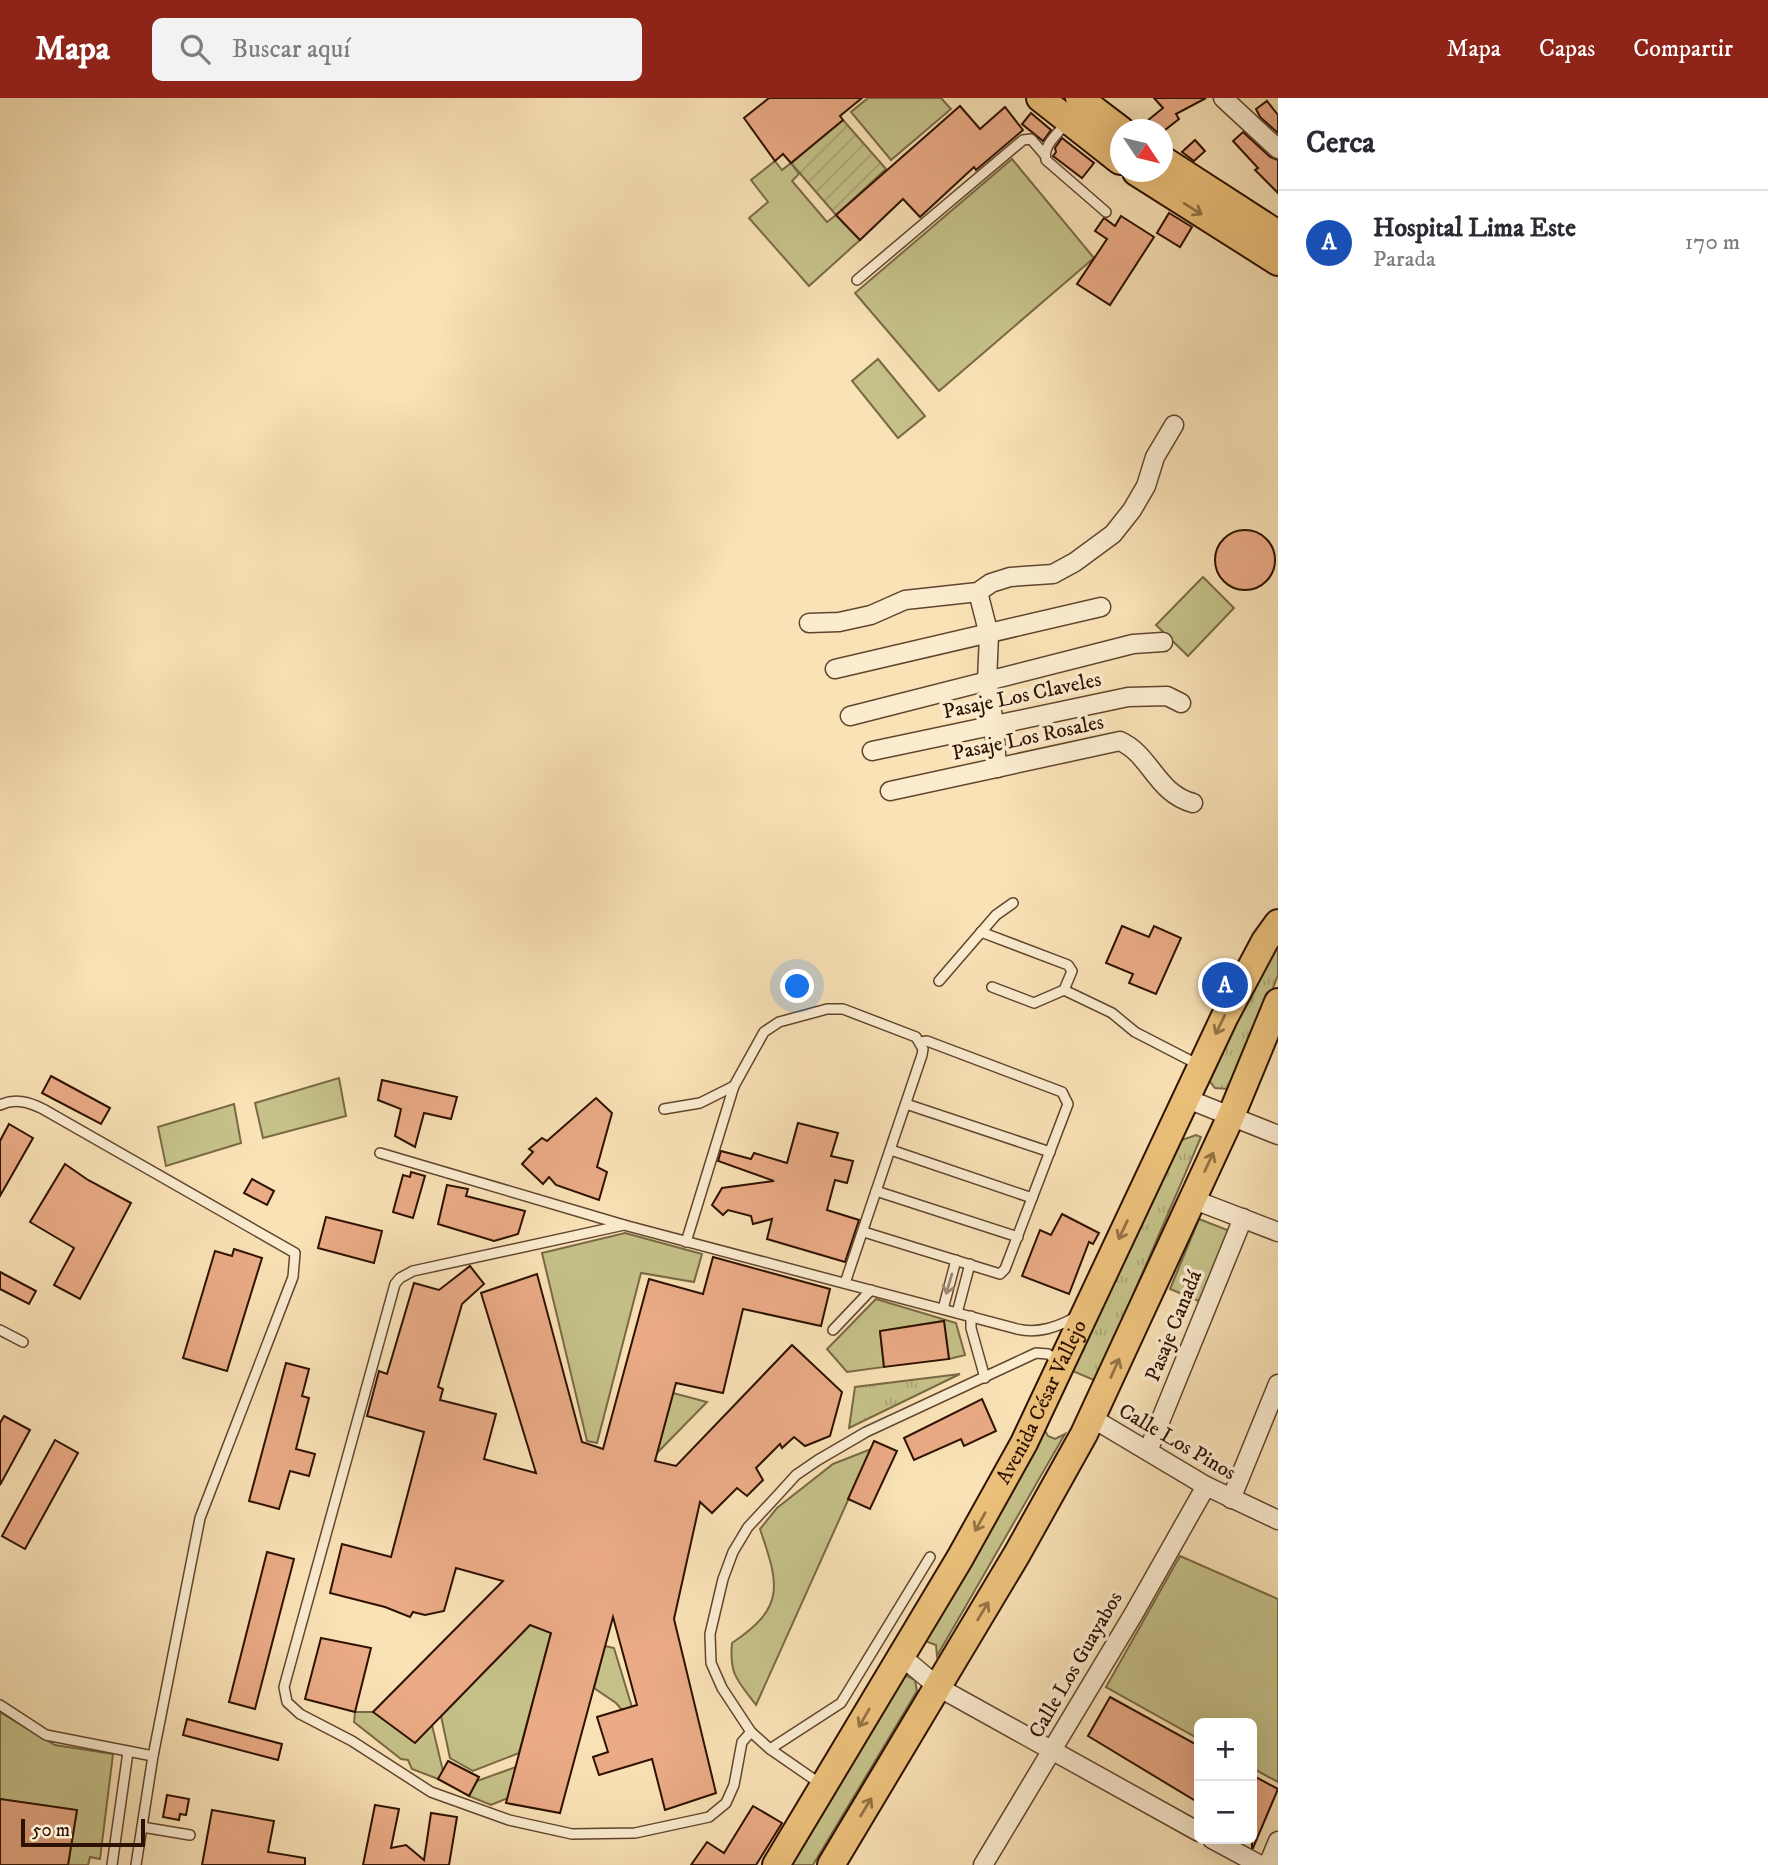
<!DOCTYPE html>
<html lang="es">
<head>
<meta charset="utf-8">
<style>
	:root { --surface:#fff; --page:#f2f2f3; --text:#2b2b33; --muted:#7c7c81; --line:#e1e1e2; --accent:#8f2418 }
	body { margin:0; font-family:"IM FELL DW Pica",serif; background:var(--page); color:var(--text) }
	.controls { position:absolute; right:21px; bottom:21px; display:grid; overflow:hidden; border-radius:10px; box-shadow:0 7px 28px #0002 }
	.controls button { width:63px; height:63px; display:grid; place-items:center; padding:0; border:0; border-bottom:2px solid var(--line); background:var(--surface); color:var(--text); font:35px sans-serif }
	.compass { position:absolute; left:1110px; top:21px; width:63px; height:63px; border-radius:50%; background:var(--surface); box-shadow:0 7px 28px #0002; rotate:125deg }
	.scale { position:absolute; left:21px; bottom:18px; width:124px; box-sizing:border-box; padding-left:7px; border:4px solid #2e1101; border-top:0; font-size:19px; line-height:24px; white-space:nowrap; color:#2e1101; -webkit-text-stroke:5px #fbecd0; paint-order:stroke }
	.you { position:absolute; left:798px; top:889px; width:24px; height:24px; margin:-18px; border:5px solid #fff; border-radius:50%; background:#1a73e8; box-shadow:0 0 0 10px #1a73e833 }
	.badge { display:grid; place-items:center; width:46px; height:46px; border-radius:50%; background:var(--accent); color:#fff; font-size:23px; font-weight:700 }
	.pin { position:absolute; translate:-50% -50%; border:4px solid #fff; box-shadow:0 2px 7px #0006 }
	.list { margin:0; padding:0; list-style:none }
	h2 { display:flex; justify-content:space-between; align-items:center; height:91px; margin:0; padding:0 28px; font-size:30px }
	h2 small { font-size:23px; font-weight:400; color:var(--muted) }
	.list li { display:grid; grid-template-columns:46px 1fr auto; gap:21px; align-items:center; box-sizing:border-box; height:105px; padding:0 28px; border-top:2px solid var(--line) }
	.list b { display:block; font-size:26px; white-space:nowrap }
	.list p { margin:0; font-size:23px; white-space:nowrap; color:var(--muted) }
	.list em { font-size:23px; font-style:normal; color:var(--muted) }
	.icon { flex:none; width:38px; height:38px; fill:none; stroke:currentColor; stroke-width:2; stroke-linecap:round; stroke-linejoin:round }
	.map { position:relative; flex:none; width:1278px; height:1767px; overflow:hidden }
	header { display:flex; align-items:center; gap:42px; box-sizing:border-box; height:98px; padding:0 35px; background:var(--accent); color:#fff }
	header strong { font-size:33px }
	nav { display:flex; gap:38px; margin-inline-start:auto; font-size:24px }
	.search { width:490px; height:63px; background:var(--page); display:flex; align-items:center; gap:18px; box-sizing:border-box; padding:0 24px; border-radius:10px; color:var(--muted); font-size:26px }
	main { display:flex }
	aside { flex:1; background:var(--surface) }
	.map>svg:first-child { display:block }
	.grass { fill:url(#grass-tufts); stroke:#7a6945; stroke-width:2 }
	.park { fill:#c5c189; stroke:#7a6945; stroke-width:2 }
	.garden { fill:url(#garden-furrows); stroke:#7a6945; stroke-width:2 }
	.building { fill:#eaab86; stroke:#2e1101; stroke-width:2 }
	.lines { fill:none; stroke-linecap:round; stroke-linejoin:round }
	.lane-casing { stroke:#61452e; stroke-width:12 }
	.street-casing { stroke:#61452e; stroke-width:21 }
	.primary-casing { stroke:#2e1101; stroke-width:30 }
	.lane { stroke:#fbecd0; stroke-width:9 }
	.street { stroke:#fbecd0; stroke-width:18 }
	.primary { stroke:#ecc17b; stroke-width:26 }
	.oneway { stroke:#967244 }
	.oneway2 { stroke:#9f8973 }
	.labels { text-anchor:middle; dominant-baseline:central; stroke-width:7; stroke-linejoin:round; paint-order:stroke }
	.street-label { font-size:21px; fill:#2e1101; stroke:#fbecd0 }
</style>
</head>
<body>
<header>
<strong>Mapa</strong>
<div class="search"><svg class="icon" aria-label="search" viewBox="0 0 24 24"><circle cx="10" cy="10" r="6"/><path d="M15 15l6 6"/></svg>Buscar aquí</div>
<nav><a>Mapa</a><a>Capas</a><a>Compartir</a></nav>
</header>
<main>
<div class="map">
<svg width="1278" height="1767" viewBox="0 0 1278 1767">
	<defs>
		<pattern id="grass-tufts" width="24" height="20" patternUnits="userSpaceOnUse" patternTransform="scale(1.75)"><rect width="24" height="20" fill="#c5c189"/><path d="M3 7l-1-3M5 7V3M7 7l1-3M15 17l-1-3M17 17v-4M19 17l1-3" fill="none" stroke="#aaa574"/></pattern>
		<pattern id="garden-furrows" width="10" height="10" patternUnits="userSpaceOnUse" patternTransform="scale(1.75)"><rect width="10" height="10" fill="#c5c189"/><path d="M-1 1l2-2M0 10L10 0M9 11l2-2" fill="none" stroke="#aaa574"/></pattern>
	</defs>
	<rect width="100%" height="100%" fill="#f9e2b6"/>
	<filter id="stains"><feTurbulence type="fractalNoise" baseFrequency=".00286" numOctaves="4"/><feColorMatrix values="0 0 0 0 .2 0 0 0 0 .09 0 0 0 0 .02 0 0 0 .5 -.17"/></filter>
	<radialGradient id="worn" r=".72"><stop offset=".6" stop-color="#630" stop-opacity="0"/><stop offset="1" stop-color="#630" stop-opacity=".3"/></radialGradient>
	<g class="grass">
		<polygon points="1278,840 1278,877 1237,983 1228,991 1215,990 1207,980"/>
		<polygon points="1177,1030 1182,1042 1196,1037 1201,1039 1096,1283 1068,1271"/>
		<polygon points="960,1276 849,1330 855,1289"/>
	</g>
	<g class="park">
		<polygon points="868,0 941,0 951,11 891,62 851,14"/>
		<polygon points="1012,61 1094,160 939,293 855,195"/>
		<polygon points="775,63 782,72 791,65 799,76 792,83 827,124 836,117 860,142 809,188 749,120 768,104 751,82"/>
		<polygon points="878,261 925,318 898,340 852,283"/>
		<polygon points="1203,479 1234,510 1188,558 1156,527"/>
		<polygon points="339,980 346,1018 263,1040 255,1005"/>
		<polygon points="234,1006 241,1045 166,1068 158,1029"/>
		<polygon points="1199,1121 1230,1133 1201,1204 1170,1191"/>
		<polygon points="625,1135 702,1156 694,1184 641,1175 597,1345 587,1343 542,1155"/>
		<polygon points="876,1201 956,1225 965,1257 949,1261 944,1223 880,1233 884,1269 847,1274 827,1251"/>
		<polygon points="673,1295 707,1304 657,1355"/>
		<polygon points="1044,1331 1048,1338 1055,1341 1065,1336 937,1558 936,1547 925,1543"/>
		<path d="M871,1351l-115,256c-18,-24 -27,-30 -24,-62 54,-36 47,-58 28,-114l17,-21 56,-44z"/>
		<polygon points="1180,1458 1278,1501 1278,1684 1252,1670 1252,1625 1199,1625 1199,1641 1106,1589"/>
		<polygon points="534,1523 551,1535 519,1655 473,1673 450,1660 441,1618"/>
		<polygon points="605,1548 614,1550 635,1619 630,1621 616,1605 594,1590"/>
		<polygon points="905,1577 915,1582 917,1593 813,1767 786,1767 899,1579"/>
		<polygon points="0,1614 55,1647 113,1656 100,1761 90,1759 88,1767 68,1767 77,1712 0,1701"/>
		<polygon points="355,1614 373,1614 432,1627 443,1673 438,1681 412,1671 408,1662 401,1661 354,1624"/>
		<polygon points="516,1669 508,1700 491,1707 469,1698 477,1683"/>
	</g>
	<polygon class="garden" points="843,22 886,71 836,117 791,65"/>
	<g class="building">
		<polygon points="769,0 862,0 840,18 843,22 791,65 783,56 775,63 744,20"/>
		<polygon points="1154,0 1206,0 1176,16 1179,21 1165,32 1136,32 1163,10"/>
		<polygon points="1267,3 1278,17 1278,35 1260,19 1256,11"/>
		<polygon points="960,8 980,31 1005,9 1023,32 976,72 974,69 920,119 903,101 860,142 836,117"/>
		<polygon points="1031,15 1051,32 1043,43 1022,26"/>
		<polygon points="1243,34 1270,59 1278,62 1278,95 1255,72 1258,70 1233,43"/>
		<polygon points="1062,40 1094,65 1082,80 1053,58 1056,54 1055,50"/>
		<polygon points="1195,42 1205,53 1194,63 1182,54"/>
		<polygon points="1169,115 1192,129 1180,149 1157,135"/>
		<polygon points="1121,118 1154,139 1110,207 1077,186 1107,141 1095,133 1104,120 1115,128"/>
		<circle cx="1245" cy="462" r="30"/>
		<polygon points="1122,828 1149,839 1154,828 1181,840 1156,896 1129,885 1133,876 1106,865"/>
		<polygon points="51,978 110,1010 101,1026 42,995"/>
		<polygon points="382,982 457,999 451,1021 424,1015 415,1049 395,1038 401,1011 378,1002"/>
		<polygon points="596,1000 612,1015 597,1069 607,1074 599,1102 556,1087 549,1079 543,1086 522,1066 533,1054 529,1051 542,1040 547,1043"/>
		<polygon points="798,1025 838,1035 831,1058 853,1063 847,1085 835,1082 827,1112 859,1122 845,1164 767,1141 772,1121 753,1126 751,1118 728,1112 723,1117 712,1107 722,1090 774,1083 718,1063 721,1053 751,1061 754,1055 787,1065"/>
		<polygon points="9,1026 33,1040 0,1098 0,1043"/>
		<polygon points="65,1066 88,1082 131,1105 80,1201 54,1187 74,1150 30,1124"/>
		<polygon points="411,1074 425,1078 413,1120 393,1114 403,1077 410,1079"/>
		<polygon points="252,1081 274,1093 267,1107 244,1095"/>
		<polygon points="447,1087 468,1091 466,1098 525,1113 518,1136 494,1143 438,1126"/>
		<polygon points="1062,1116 1099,1135 1093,1146 1089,1144 1069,1196 1022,1178 1040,1132 1051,1137"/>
		<polygon points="326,1119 382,1133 374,1165 318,1150"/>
		<polygon points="234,1151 262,1160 227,1273 183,1260 215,1153 232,1158"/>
		<polygon points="713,1159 830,1191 821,1228 743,1211 723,1295 676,1285 655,1363 676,1368 792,1247 842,1294 830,1338 805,1348 794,1339 782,1350 780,1346 756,1370 763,1382 747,1398 737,1390 712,1415 700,1404 674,1521 716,1695 665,1712 652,1661 599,1677 593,1659 608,1654 597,1619 637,1607 613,1519 560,1715 506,1705 551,1535 530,1527 415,1645 373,1614 503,1483 456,1470 444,1513 425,1517 413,1514 410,1519 385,1509 330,1495 342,1446 391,1459 424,1334 367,1318 379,1273 387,1276 414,1185 439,1192 470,1168 484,1186 462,1206 438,1289 443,1291 440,1302 496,1316 484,1361 536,1375 481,1195 537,1176 582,1344 603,1351 649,1181 703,1196"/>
		<polygon points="0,1174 36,1193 29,1206 0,1191"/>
		<polygon points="944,1223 949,1261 884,1269 880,1233"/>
		<polygon points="286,1265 309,1271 302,1298 309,1300 296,1351 315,1356 309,1378 290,1373 279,1411 249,1403"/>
		<polygon points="982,1301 996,1333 964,1348 961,1341 914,1362 904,1340"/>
		<polygon points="4,1318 30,1332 0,1387 0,1325"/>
		<polygon points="55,1342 78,1355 25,1451 2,1438"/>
		<polygon points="874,1343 897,1353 870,1411 848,1401"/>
		<polygon points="267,1454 294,1461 255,1611 229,1604"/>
		<polygon points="321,1540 371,1550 355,1614 305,1601"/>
		<polygon points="1110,1599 1199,1648 1199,1705 1088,1638"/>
		<polygon points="187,1621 282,1646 278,1662 183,1637"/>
		<polygon points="448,1663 479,1679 469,1698 438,1681"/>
		<polygon points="1252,1677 1278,1691 1253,1750 1252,1750"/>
		<polygon points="167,1697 189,1701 186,1717 180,1716 179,1722 163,1719"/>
		<polygon points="0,1701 77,1712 68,1767 0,1767"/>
		<polygon points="375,1707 399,1711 391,1750 406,1747 424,1762 431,1715 457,1719 449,1767 363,1767"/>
		<polygon points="753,1708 782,1725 756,1767 691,1767 707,1744 724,1755"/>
		<polygon points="212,1712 274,1723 268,1754 305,1760 305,1767 202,1767"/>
	</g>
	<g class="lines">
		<defs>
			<g id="lane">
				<path d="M1067,24c-8,11 -25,23 -21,38l60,52"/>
				<polyline points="857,182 1023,42 1031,41 1044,56"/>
				<polyline points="981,834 1068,867 1072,873 1064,892 1034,905 992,889"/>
				<polyline points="939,883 996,817 1013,805"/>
				<polyline points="1064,892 1112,915 1135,934 1199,967"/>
				<polyline points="906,1006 1050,1054"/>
				<path d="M0,1007c15,-7 29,-3 43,4l252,144 -2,24 -93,241 -47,238 -17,109"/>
				<polyline points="664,1011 700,1005 734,988 764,934 779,924 827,911 843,911 916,939 923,951 922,957 845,1185"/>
				<polyline points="891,1052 1032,1100"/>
				<path d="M380,1055l244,72 393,104c22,5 40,-2 59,-12"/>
				<polyline points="876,1093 1018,1139"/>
				<polyline points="624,1127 413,1173 400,1180 395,1186 284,1589 287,1604 300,1616 352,1643 431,1694 509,1722 572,1736 635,1735 709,1719 726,1705 734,1687 742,1644 751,1634"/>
				<polyline points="864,1134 1000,1176 1005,1171 1068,1006 1062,994 927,943 921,944"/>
				<polyline points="686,1144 734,988"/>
				<polyline points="943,1211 956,1162"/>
				<polyline points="957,1215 970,1166"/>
				<polyline points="971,1218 971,1230 985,1280"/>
				<polyline points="0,1232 23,1244"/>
				<polyline points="833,1232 871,1192"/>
				<polyline points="0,1607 46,1637 153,1658"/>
				<polyline points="770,1651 841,1605 930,1459"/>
				<polyline points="822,1687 770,1651 751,1634 722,1590 711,1565 710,1536 723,1481 733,1454 748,1429 776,1399 796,1377 818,1362 866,1334 1036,1255 1048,1256 1060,1264"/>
				<polyline points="142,1729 190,1737"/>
				<polyline points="112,1767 128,1654"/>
			</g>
			<g id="street">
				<polyline points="1223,0 1278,51"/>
				<polyline points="978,494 989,537 987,583 994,626 997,670"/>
				<polyline points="809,525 839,524 871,517 905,502 978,494 991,485 1010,479 1053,476 1075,464 1113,436 1132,412 1146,388 1155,359 1174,327"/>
				<polyline points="835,571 1101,509"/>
				<polyline points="850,618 1133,546 1163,544"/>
				<polyline points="872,653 1128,599 1167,598 1181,605"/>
				<path d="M890,693l230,-50c31,14 36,52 73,62"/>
				<polyline points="1185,1000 1278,1037"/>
				<polyline points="1192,1101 1278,1134"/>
				<polyline points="1092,1320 1206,1388 1278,1422"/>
				<polyline points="1148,1353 1243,1120"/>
				<polyline points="1231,1401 1278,1286"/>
				<polyline points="900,1557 938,1589 1199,1734"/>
				<polyline points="1212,1741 1260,1767"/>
				<polyline points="983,1767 1133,1517 1206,1388"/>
				<polyline points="1268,1767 1278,1743"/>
			</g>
			<g id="primary">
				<polyline points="1040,0 1120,63"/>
				<polyline points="1079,0 1121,32"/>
				<polyline points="1162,61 1278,136"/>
				<polyline points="1136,74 1278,164"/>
				<path id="s1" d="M776,1767l184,-307 64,-115 200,-425 41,-77 13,-18"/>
				<polyline points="831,1767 1017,1456 1084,1336 1231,1018 1278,904"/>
			</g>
		</defs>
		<use href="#lane" class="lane-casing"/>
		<use href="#street" class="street-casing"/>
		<use href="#primary" class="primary-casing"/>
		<use href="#lane" class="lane"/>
		<use href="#street" class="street"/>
		<use href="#primary" class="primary"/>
	</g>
	<defs><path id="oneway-shaft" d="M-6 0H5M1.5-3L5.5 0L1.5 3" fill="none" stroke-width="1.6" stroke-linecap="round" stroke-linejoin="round" transform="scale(1.75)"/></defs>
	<g class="oneway">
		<use href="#oneway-shaft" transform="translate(1193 111) rotate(32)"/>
		<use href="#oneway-shaft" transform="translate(1220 927) rotate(116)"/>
		<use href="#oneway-shaft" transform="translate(1209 1064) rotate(-65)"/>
		<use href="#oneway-shaft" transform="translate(1123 1132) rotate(115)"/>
		<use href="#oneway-shaft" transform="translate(1115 1270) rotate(-66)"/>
		<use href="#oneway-shaft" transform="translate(980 1424) rotate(119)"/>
		<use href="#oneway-shaft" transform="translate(983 1513) rotate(-59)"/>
		<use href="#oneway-shaft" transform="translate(864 1620) rotate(120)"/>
		<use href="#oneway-shaft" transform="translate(866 1709) rotate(-59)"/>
	</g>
	<use class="oneway2" href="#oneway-shaft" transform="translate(949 1186) rotate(106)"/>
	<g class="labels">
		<g class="street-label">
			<text transform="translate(1022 598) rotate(-12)">Pasaje Los Claveles</text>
			<text transform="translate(1028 640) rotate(-12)">Pasaje Los Rosales</text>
			<text transform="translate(1174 1228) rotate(-68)">Pasaje Canadá</text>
			<text stroke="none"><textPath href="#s1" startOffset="534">Avenida César Vallejo</textPath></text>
			<text transform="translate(1177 1344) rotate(30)">Calle Los Pinos</text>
			<text transform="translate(1076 1567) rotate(-60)">Calle Los Guayabos</text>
		</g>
	</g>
	<rect width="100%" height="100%" filter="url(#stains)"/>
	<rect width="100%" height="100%" fill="url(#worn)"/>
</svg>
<div class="controls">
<button>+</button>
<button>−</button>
</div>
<svg class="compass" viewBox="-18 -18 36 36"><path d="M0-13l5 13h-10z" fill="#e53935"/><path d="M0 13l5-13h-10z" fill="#7c7c81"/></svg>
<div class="scale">50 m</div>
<div class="you"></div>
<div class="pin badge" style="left:1225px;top:887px;background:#1a4fb4">A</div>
</div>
<aside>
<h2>Cerca<small></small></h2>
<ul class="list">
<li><span class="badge" style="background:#1a4fb4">A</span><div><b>Hospital Lima Este</b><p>Parada</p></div><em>170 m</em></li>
</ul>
</aside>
</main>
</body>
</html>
